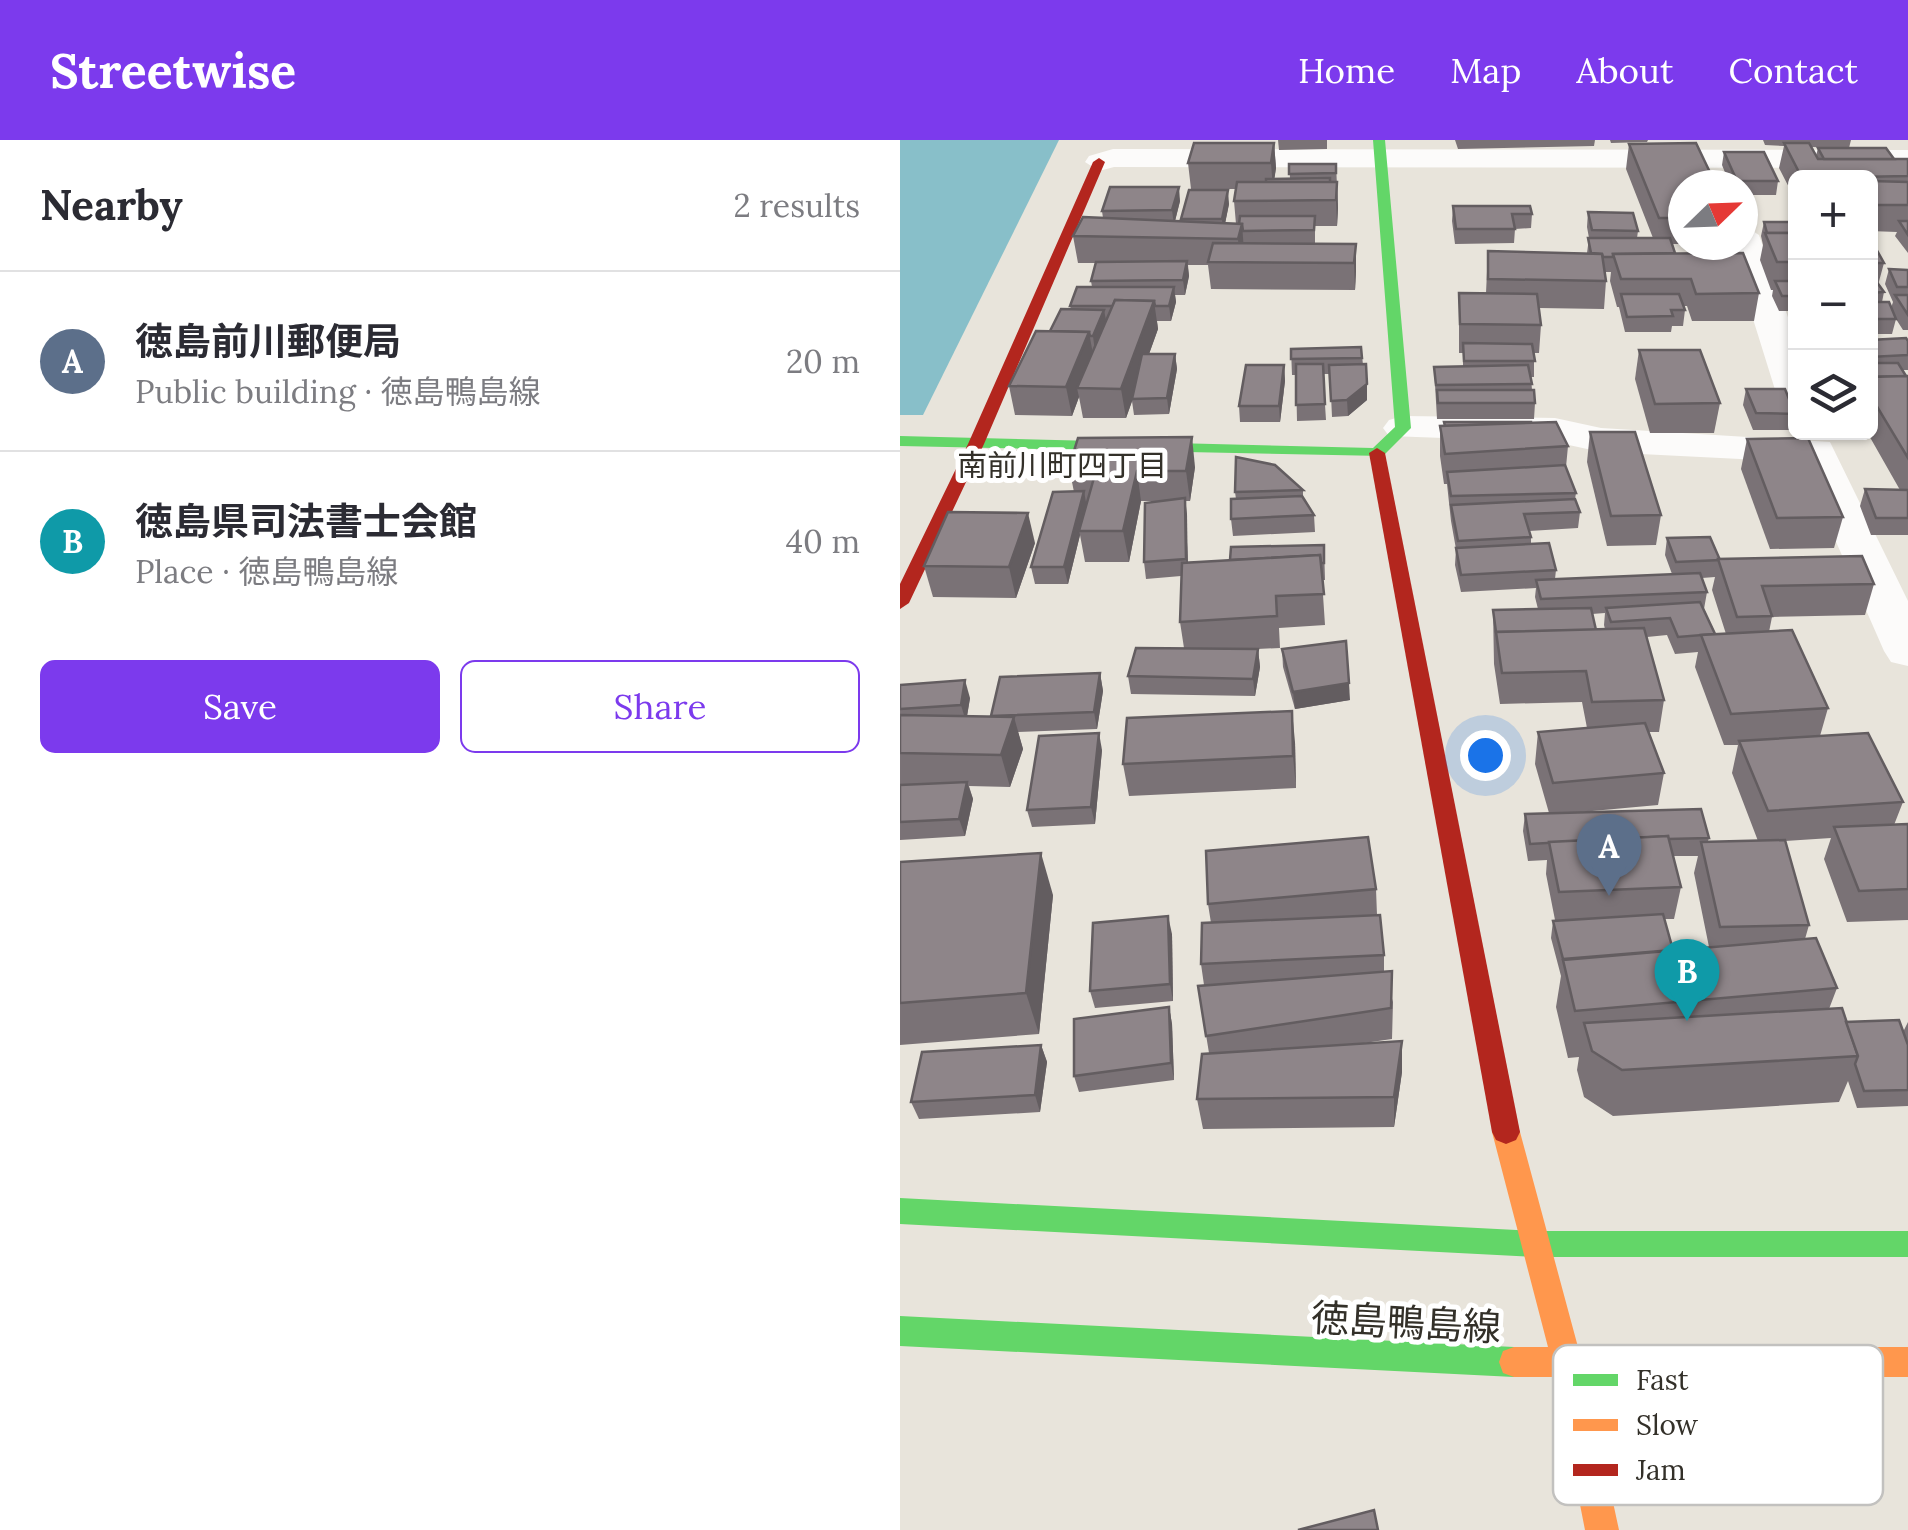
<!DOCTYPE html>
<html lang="en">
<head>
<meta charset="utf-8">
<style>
	:root { --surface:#fff; --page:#f2f2f3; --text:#2b2b33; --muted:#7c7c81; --line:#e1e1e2; --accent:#7c3aed }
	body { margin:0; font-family:Lora,"Noto Sans JP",serif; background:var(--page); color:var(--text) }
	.controls { position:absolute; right:30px; top:30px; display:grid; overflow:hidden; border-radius:15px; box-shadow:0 2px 8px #0004 }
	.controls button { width:90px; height:90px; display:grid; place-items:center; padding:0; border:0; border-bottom:2px solid var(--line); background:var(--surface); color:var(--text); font:50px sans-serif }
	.compass { position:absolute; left:768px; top:30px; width:90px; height:90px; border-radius:50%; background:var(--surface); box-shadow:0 2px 8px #0004; rotate:67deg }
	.you { position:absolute; left:585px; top:615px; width:35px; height:35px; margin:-25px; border:8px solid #fff; border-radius:50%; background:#1a73e8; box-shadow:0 0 0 15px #1a73e833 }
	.badge { display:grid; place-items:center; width:65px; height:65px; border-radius:50%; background:var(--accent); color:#fff; font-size:32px; font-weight:700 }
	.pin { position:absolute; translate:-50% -82px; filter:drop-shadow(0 2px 5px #0008) }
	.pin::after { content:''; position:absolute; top:52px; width:35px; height:30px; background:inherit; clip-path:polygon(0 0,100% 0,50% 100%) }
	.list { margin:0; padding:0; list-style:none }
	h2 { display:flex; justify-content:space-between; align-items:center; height:130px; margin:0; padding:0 40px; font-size:42px }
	h2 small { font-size:32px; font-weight:400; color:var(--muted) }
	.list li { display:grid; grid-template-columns:65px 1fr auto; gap:30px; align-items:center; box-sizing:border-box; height:180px; padding:0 40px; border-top:2px solid var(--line) }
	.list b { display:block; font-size:38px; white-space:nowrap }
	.list p { margin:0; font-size:32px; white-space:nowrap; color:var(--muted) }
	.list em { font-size:32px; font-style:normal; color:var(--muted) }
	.actions { display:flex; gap:20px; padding:30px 40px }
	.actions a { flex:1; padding:22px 0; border:2px solid var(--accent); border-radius:15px; text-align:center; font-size:35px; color:var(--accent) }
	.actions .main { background:var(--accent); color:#fff }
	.icon { flex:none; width:55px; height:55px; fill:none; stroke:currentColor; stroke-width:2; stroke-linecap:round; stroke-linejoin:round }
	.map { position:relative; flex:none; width:1008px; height:1390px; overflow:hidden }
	header { display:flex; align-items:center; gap:60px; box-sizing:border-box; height:140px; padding:0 50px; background:var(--accent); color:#fff }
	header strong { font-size:48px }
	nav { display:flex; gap:55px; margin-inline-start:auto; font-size:35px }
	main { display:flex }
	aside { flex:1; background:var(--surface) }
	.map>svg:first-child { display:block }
	.water { fill:#88bfc9 }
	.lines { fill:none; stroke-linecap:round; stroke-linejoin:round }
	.street { fill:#fcfbfa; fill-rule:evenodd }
	.fast { fill:#63d668; fill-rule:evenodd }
	.slow { fill:#ff974d; fill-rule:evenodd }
	.jam { fill:#b3261e; fill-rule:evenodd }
	.wall { fill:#7a7276; fill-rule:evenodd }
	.shaded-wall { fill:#635d60 }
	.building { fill:#8e8589; stroke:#635d60; stroke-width:2.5 }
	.labels { text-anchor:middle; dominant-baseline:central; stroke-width:10; stroke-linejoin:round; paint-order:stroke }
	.far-neighbourhood-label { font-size:30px; fill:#333029; stroke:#fff }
	.near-street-label { font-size:38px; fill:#333029; stroke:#fff }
	.key { fill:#fff; stroke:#c2c1bf; stroke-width:2.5 }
	.key-label { font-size:28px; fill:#333029 }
</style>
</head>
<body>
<header>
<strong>Streetwise</strong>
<nav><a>Home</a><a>Map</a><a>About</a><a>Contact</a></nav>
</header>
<main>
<aside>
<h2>Nearby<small>2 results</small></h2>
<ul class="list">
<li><span class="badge" style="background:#5c6f8a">A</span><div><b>徳島前川郵便局</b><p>Public building · 徳島鴨島線</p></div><em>20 m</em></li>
<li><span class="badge" style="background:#0f9aa8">B</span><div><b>徳島県司法書士会館</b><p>Place · 徳島鴨島線</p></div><em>40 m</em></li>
</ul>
<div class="actions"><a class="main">Save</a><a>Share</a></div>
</aside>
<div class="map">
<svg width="1008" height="1390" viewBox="0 0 1008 1390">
	<rect width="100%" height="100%" fill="#e8e4db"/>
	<polygon class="water" points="0,0 159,0 23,275 0,275"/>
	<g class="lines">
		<g class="street">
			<polygon points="213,9 1008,10 1008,28 214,27 199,31 185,22 189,16"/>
			<polygon points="843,85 859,95 896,200 896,267 883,264 877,256 830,105 843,105"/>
			<polygon points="503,276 655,278 701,288 930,302 1008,461 1008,526 991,522 984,511 901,322 701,312 655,302 489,296 483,288 489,280"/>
		</g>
		<g class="fast">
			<polygon points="473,0 485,0 511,288 483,316 0,306 0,296 473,308 495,287"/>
			<polygon points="0,1058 635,1091 1008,1091 1008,1117 635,1117 0,1084"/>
			<polygon points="0,1176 614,1207 625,1211 629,1222 625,1233 614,1237 0,1206"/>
		</g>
		<polygon class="slow" points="606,980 616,984 620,992 678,1207 1008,1207 1008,1237 686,1237 719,1390 685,1390 655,1237 614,1237 603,1233 599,1222 603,1211 614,1207 648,1207 592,992 596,984"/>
		<g class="jam">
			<polygon points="199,18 205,22 84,304 9,463 0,469 0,444 68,304 193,22"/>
			<polygon points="477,308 485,313 620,992 616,1000 606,1004 596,1000 592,992 469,313"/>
		</g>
	</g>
	<g class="wall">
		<polygon points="378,0 427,0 427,9 379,10"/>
		<polygon points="555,0 695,0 694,6 558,9"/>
		<polygon points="710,0 748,0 747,2 711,3"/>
		<polygon points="863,0 951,0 949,8 911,7 916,16 918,8 994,19 1008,19 1008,113 995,96 997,92 970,91 970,38 896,38 896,61 879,28 884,6 865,5"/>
		<polygon points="374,3 376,28 374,39 390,38 389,24 436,24 438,68 437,86 415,86 415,104 456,104 456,131 455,150 311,149 308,125 288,125 289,136 285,155 275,155 276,162 271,181 257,181 258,189 249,214 275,214 277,229 269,274 234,275 232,261 226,278 183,278 179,257 172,276 115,275 109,246 150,191 171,169 170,166 192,147 191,141 196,123 178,123 173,96 203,78 202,71 280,61 275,81 281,81 281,79 329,64 325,83 336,84 334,61 336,49 291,49 288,23"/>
		<polygon points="729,4 783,45 783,104 772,104 775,113 859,153 854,181 792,181 787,166 784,166 785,170 783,186 772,186 771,192 725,192 719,167 717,167 710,141 711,132 705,132 706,141 704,169 639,168 641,185 639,213 634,213 634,237 631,237 632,250 635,263 634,279 537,279 534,227 563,226 563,213 559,213 559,153 586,153 588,111 687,113 689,98 687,87 688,72 738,91 737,98 753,98 726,29"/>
		<polygon points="824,12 878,41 876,55 843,55 843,45 830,45 822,25"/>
		<polygon points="553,66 632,74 631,88 615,89 614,103 555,104 552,81"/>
		<polygon points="864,82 896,82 896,171 879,171 872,156 873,150 871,150 860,120 863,105 861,96"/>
		<polygon points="970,98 984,123 978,145 984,152 982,162 991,168 993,162 985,144 989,129 1008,130 1008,190 1003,190 996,179 992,194 970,194"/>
		<polygon points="893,180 896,180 896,212 893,212 890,196"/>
		<polygon points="970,200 1008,201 1008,230 1003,230 1006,236 1008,236 1008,395 971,395 960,366 965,349 1000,350 967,292 970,292"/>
		<polygon points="461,207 467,260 448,276 432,277 430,234 423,234 426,280 397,281 396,235 392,235 391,209"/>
		<polygon points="739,210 820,263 814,293 750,293 735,239"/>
		<polygon points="384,225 385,241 380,282 340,282 339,266"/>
		<polygon points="846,249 895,274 891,290 853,290 843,265"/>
		<path d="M631,283l37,23 -2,21 10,26 -1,6 5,13 -2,16 -49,3 2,6v7l25,26 -1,9 117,-5 -7,-19 2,-17 53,21 154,25 -9,31 -93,2 -3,15 59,76 -8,28 83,66 -9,23 14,-1v96l-61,2 -23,-63 7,-21 -46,3 24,84 -4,14 32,49 -8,21 17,13 57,10 5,-10v84l-51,2 -9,-27 -9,21 -226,14 -29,-19 -7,-27 2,-13 -11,1 -12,-51 5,-31 -10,-38 2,-17 2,-1 -9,-46 1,-14 -19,1 -5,-30 2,-17 24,-1 -14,-49 3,-32 49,-4 -5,-26 -82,2 -6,-40 -1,-54 45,-1 -3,-12 1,-9 -75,4 -6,-27 1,-16 -5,-28 -4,-37h-3l-4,-28v-30zM815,437l-3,13 14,44h-11l-11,-25 3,-17 -5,-14zM705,473l-1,12 1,4 -9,1 -4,-16zM767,495l8,19 23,-2 -3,15 29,78h14l-6,28 26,68h-50l1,-3 -128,-26 77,-7 6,-32 -15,-41h10l5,-32 -17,-63zM773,716h25l-4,17 15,74 -36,3 -9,-31h10l7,-32z"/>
		<polygon points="690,292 761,375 756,405 707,406 687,322"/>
		<polygon points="847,299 943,377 934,408 870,409 841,329"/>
		<polygon points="169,327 295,327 290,361 285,361 288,422 330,420 424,405 425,440 422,440 425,485 379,488 380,508 357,509 358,509 360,527 355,556 231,554 228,536 284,508 280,482 281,436 246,439 244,422 257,361 241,361 229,422 185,422 180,395 168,444 135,444 131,427 174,352"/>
		<polygon points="403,350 403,358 414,375 415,392 333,396 331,379 336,359 335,352"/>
		<polygon points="135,403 116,458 33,457 24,426"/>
		<polygon points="382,509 450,560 395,569 383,527"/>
		<polygon points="200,533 203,551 197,589 118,592 123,609 110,647 69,646 73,659 65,696 0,700 0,545 70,558 67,576 92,577"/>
		<polygon points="395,602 396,648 229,656 223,624"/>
		<polygon points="202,610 195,684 132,687 127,670"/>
		<polygon points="0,722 153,755 139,894 0,905"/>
		<polygon points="476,749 477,775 484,815 484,832 493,862 492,899 464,903 502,932 494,987 303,989 297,959 309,913 298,846 304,845 301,824 311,783 308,764"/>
		<polygon points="272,794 273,861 195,868 190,851"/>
		<polygon points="269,867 272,884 274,940 179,952 174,936"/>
		<polygon points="141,905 147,922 140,972 19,979 11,962"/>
	</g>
	<g class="shaded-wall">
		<polygon points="374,3 376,28 373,49 371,23"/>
		<polygon points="437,42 438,68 437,86 436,60"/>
		<polygon points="279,47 280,61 274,85 272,70"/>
		<polygon points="328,50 329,64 323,94 322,79"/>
		<polygon points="342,84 344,111 340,122 338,99"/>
		<polygon points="456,104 456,131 455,150 454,123"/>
		<polygon points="287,121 289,136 285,155 283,140"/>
		<polygon points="274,147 276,162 271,181 269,166"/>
		<polygon points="254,161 258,189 226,278 221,249"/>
		<polygon points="204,170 207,185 195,212 193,196"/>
		<polygon points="189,192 194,220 177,248 179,257 172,276 166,247"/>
		<polygon points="275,214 277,229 269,274 267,258"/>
		<polygon points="384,225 385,241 380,282 379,266"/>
		<polygon points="467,244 467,260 448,276 447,260"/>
		<polygon points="292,297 295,327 290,361 286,331"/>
		<polygon points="237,331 241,361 229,422 223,391"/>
		<polygon points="184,351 187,368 179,391 180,395 168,444 164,427"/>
		<polygon points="285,358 287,374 288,436 286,419"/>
		<polygon points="128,373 135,403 116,458 109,427"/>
		<polygon points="358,509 360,527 355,556 353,539"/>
		<polygon points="200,533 203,551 197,589 194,572"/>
		<polygon points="65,540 70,558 66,582 61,565"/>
		<polygon points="449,543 450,560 395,569 393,552"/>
		<polygon points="392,571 395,602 396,648 393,616"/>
		<polygon points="114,577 123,609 110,647 101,615"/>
		<polygon points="199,593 202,610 195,684 191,667"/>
		<polygon points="67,642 73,659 65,696 59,679"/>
		<polygon points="141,713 153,755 139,894 126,853"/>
		<polygon points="268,776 272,794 273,861 270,844"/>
		<polygon points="269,867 272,884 274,940 271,923"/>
		<polygon points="502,901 502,932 494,987 494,957"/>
		<polygon points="141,905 147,922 140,972 135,955"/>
	</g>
	<g class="building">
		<polygon points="294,3 374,3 371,23 288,23"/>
		<polygon points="796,3 816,45 783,45 783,78 759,78 729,4"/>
		<polygon points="884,3 909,3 918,19 1008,19 1008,36 902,38"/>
		<polygon points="918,8 986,8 994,19 924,19"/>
		<polygon points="824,12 864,12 878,41 837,41"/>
		<polygon points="389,24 436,24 436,33 389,34"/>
		<polygon points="430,38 430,42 366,42 366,39"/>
		<polygon points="970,41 1008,42 1008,65 970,65"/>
		<polygon points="337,42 437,42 436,60 334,61"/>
		<polygon points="210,47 279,47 272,70 202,71"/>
		<polygon points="289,50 328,50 322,79 281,79"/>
		<polygon points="553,66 630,66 632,74 612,74 615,89 556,89"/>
		<polygon points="688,72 733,73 738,91 692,90"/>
		<polygon points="340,76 415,76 414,90 343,91 342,84 339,84"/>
		<polygon points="183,77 342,84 338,99 173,96"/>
		<polygon points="999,81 1008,81 1008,95"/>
		<polygon points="864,82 896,82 896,93 867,93"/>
		<polygon points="865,93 896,93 896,122 877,122"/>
		<polygon points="688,98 770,98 775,113 713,114 713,117 703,117 702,114 691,113"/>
		<polygon points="970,98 984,123 970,123"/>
		<polygon points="313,103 456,104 454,123 308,122"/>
		<polygon points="588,111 702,114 706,141 588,139"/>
		<polygon points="843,113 859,153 796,154 791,139 721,139 713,114"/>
		<polygon points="287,121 283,140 191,141 196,122"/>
		<polygon points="989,129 1008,130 1008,147 997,147"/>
		<polygon points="875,141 896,141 896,156 882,156"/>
		<polygon points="970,141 976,141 984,152 970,153"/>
		<polygon points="177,147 274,147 269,166 255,166 254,161 215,160 213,166 170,166"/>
		<polygon points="559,153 637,154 641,185 560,184"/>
		<polygon points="721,154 779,154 785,170 771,170 773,176 727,177"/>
		<polygon points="995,155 1008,155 1008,175"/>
		<polygon points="215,160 254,161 221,249 177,248"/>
		<polygon points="970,162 989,162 996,179 970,179"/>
		<polygon points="161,169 204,170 193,196 190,196 189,192 150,191"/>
		<polygon points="136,191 189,192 166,247 109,246"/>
		<polygon points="1006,198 1008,201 1008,215 970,217 970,200"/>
		<polygon points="563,203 632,204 635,221 564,221"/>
		<polygon points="461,207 462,218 391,219 391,209"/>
		<polygon points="739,210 800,210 820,263 755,264"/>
		<polygon points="242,214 275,214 267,258 232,259"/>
		<polygon points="970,223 998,223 1006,236 970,237"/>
		<polygon points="396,224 423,224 425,264 396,265"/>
		<polygon points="466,224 467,244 447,260 431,261 429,225"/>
		<polygon points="346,225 384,225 379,266 339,266"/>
		<polygon points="628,225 632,244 536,245 534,227"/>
		<polygon points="1008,236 1008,318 970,255 970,237"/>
		<polygon points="846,249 885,249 895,274 856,273"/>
		<polygon points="537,250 634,250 635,263 538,263"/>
		<polygon points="544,282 631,282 631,283 545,286"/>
		<polygon points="656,282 668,306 545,314 540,286"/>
		<polygon points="690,292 735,292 761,375 711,376"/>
		<polygon points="292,297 286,331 237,331 223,391 179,391 197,327 169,327 178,298"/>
		<polygon points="908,298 943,377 877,378 847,299"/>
		<polygon points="336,317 375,325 403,350 335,352"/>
		<polygon points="665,325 676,353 551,356 547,332"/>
		<polygon points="965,349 1008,350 1008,378 976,378"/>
		<polygon points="184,351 164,427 131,427 153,352"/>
		<polygon points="402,356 414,375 331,379 331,359"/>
		<polygon points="285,358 286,419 244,422 245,363"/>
		<polygon points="675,359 680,372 624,374 631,397 558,401 551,365"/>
		<polygon points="48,372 128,373 109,427 24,426"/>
		<polygon points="810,397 820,420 776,422 767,398"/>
		<polygon points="649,403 656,430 561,435 556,408"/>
		<polygon points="424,405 424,423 421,423 420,415 330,420 331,407"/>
		<polygon points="420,415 424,454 376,456 377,476 280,482 282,423"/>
		<polygon points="962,416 974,444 862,446 872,476 837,477 818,419"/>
		<polygon points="800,433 807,452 641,459 636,440"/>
		<polygon points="800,462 815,494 778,497 770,478 711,482 706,468"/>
		<polygon points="691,468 696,490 596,492 593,470"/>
		<polygon points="744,488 764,560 692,562 686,531 602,533 596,492"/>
		<polygon points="892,490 928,568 831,574 801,495"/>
		<polygon points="446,501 449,543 393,552 382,509"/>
		<polygon points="236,508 358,509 353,539 228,536"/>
		<polygon points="200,533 194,572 91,576 100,537"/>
		<polygon points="65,540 61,565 0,569 0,545"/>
		<polygon points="392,571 393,616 223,624 227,578"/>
		<polygon points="0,575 114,577 101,615 0,613"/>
		<polygon points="745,583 764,633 653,643 638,592"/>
		<polygon points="199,593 191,667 127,670 139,596"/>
		<polygon points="968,593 1003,662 868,671 839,601"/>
		<polygon points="67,642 59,679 0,682 0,645"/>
		<polygon points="801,669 809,698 768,699 768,696 630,704 625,674"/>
		<polygon points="1008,684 1008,749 959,751 934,687"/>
		<polygon points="768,696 781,747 659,752 649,702"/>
		<polygon points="468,697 476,749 308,764 306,711"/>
		<polygon points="885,700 909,785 820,787 801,702"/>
		<polygon points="141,713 126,853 0,863 0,722"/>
		<polygon points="763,774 773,810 663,819 653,781"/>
		<polygon points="480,775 484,815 301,824 302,783"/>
		<polygon points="268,776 270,844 190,851 193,783"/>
		<polygon points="916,798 937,848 675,871 663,820"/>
		<polygon points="492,831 491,868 306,896 298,846"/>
		<polygon points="269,867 271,923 174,936 174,879"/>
		<polygon points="942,868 958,916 722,930 692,911 684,883"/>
		<polygon points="999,880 1008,905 1008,950 964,951 955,924 958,916 946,882"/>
		<polygon points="502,901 494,957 297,959 302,914"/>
		<polygon points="141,905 135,955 11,962 22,912"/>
		<polygon points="474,1370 478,1390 398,1390"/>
	</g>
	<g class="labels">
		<g class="far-neighbourhood-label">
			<text x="162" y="325">南前川町四丁目</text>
		</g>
		<g class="near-street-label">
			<text transform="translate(506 1182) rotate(3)">徳島鴨島線</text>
		</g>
	</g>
	<rect x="653" y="1205" width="330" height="160" rx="15" class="key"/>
	<rect x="673" y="1234" width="45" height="12" fill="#63d668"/>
	<rect x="673" y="1279" width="45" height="12" fill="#ff974d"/>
	<rect x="673" y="1324" width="45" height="12" fill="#b3261e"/>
	<g class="key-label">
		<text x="736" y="1250">Fast</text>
		<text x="736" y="1295">Slow</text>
		<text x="736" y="1340">Jam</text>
	</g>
</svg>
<div class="controls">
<button>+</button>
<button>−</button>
<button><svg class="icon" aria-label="layers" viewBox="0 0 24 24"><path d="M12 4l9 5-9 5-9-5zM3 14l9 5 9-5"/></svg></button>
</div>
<svg class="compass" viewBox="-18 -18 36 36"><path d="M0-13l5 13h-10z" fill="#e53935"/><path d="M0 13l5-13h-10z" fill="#7c7c81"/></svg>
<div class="you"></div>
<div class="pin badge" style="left:709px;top:756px;background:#5c6f8a">A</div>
<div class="pin badge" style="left:787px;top:881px;background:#0f9aa8">B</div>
</div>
</main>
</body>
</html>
